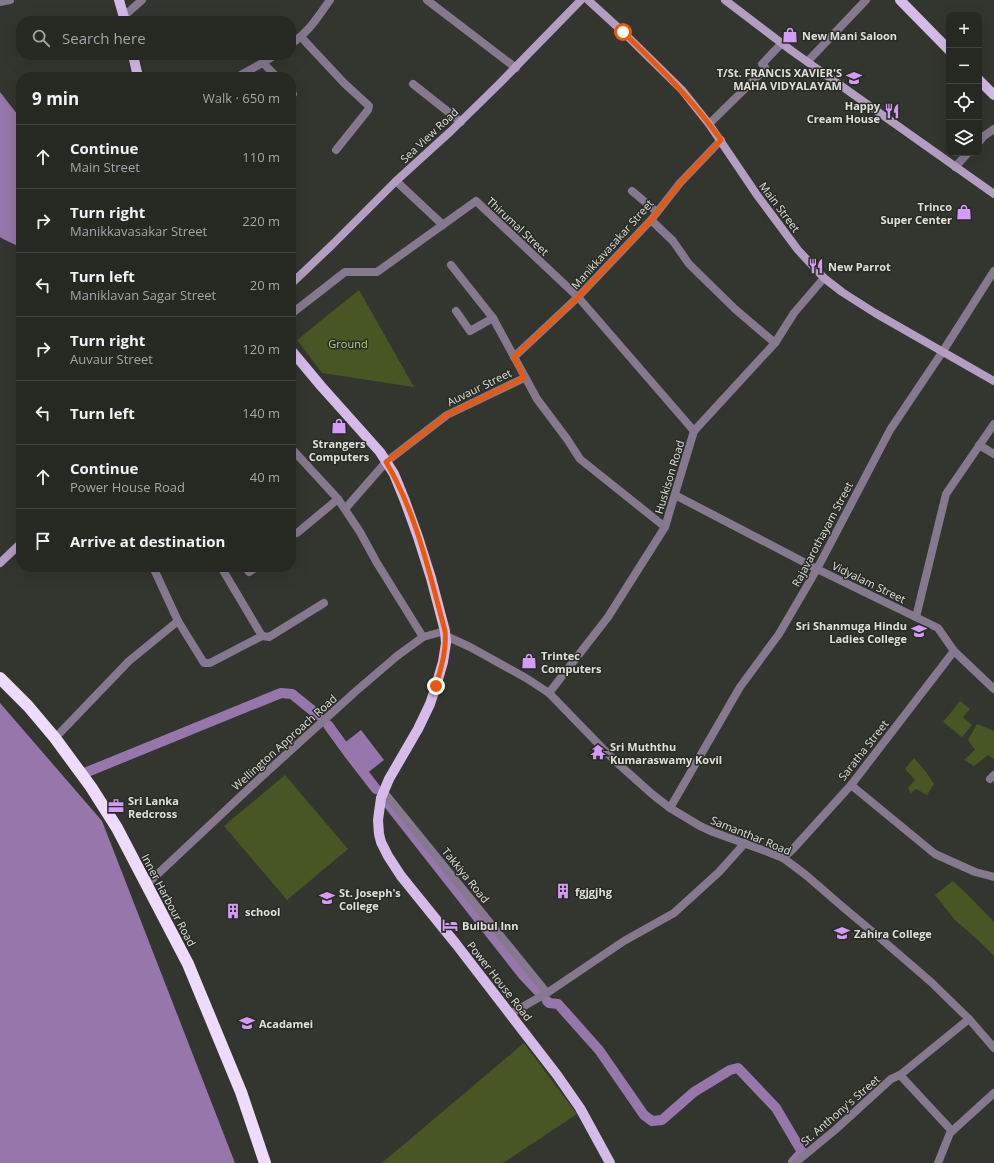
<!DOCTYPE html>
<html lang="en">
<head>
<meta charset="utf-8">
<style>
	:root { --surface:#262822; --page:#32342f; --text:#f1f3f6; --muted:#a4a6a5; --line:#424440 }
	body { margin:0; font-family:"Open Sans",sans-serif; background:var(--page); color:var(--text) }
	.controls { position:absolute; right:12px; top:12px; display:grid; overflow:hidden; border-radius:8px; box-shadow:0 4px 16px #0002 }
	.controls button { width:36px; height:36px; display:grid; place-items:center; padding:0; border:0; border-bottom:1px solid var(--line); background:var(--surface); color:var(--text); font:20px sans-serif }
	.stop { position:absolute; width:12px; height:12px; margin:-9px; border:3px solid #ea580c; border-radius:50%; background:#fff }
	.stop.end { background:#ea580c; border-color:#fff; box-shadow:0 1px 4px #0008 }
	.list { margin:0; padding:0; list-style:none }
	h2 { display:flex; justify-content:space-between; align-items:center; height:52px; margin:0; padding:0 16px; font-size:17px }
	h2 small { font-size:13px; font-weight:400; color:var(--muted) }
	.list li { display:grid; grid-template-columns:26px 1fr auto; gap:12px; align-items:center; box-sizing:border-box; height:64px; padding:0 16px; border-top:1px solid var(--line) }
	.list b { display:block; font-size:15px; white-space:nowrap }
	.list p { margin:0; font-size:13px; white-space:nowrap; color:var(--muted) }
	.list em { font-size:13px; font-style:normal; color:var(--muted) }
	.icon { flex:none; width:22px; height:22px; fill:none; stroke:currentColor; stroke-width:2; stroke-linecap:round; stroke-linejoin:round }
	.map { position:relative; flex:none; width:994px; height:1163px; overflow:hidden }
	.search { position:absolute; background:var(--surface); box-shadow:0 4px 16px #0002; left:16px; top:16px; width:280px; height:44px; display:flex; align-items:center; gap:10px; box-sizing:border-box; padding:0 14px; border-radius:16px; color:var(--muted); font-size:15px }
	.panel { position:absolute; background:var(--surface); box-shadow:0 4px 16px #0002; left:16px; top:72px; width:280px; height:500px; border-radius:16px }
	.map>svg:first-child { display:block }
	.green { fill:#485624 }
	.water { fill:#9777ab }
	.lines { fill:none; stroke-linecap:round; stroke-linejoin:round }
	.canal { stroke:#9777ab; stroke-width:10 }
	.street { stroke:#86788f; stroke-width:8 }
	.secondary { stroke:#b39dc2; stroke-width:8 }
	.primary { stroke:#d6bae9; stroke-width:10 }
	.highway { stroke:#efdbfd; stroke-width:12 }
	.route { stroke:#ea580c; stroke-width:5 }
	.labels { text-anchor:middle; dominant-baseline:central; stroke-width:3; stroke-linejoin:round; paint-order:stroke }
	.poi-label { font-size:11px; font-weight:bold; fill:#dfe0db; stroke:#292c24; text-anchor:start }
	.street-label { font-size:11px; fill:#dfe0db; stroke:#292c24 }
	.park-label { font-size:11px; fill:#b8d27c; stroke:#292c24 }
</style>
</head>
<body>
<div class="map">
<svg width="994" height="1163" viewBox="0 0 994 1163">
	<rect width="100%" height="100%" fill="#33362e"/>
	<g class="green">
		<polygon points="359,290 414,387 322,373 297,340"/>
		<polygon points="960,701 970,709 963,717 972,725 962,737 943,722"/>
		<polygon points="977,724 994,731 994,759 988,755 974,766 964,760 975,750 968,740"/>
		<polygon points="914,758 926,772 934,784 927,795 916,789 911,793 908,788 915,780 905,769"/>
		<polygon points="285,775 348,849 287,900 224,826"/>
		<polygon points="953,881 966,893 994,922 994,956 978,940 955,920 935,895"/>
		<polygon points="524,1043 577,1114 503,1163 382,1163"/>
	</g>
	<g class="water">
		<polygon points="0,92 21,119 21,247 20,247 3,239 0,237"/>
		<polygon points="0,703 102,821 235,1163 0,1163"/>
		<polygon points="361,730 384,760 366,774 343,744"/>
	</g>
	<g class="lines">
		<g class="canal">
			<polyline points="328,725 349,754 376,789"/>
			<polyline points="87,772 281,693 292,694 318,715"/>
			<polyline points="386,801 522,974 537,990"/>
			<polyline points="547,1001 549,1003 558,1004 599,1050 644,1115 652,1121 662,1120 694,1092 730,1070 738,1068 776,1108 802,1152 793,1162"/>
		</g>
		<g class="street">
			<polyline points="427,0 516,68"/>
			<polyline points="0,2 10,0"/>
			<polyline points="124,16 142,0"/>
			<polyline points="301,37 344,83 369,106 368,110 336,150"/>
			<path d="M291,44c18,-12 26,-26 39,-44"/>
			<polyline points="808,61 866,0"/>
			<polyline points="263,63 277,77"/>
			<polyline points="237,77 266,61 275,55"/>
			<polyline points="413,84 461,122"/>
			<polyline points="291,91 293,94"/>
			<polyline points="709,124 765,69 765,67 762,64 763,63 782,43"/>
			<polyline points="979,142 984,136 994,129"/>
			<polyline points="955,167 968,153"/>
			<polyline points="396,181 443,225"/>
			<polyline points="632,191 657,212"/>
			<polyline points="651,220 673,241 689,264 735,309 775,343"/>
			<polyline points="451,265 493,318 537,399 567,439 580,459 665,527"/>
			<polyline points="456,311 470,331 493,318"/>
			<polyline points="291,314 345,272 377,272 476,201 578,297 694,431"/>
			<polyline points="514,357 578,297 651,220 680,183 721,140"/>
			<polyline points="979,445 994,454"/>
			<polyline points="291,448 338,499 360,532 377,563 423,637"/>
			<polyline points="675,495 817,569 938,628 954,651 994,689"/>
			<polyline points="345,509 386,462 447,415 524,378"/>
			<polyline points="297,533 338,499"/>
			<polyline points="221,567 262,636"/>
			<polyline points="245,567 249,572 257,567"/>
			<polyline points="916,617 946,494 994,424"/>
			<polyline points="178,621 204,663 210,663 262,636 269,637 324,603"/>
			<polyline points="446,636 457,641 470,647 526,678 549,693 614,760 652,794 670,808 700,826 713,832 768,852 783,858 794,866 807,876 844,908 880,938 931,982 969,1019 994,1048"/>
			<polyline points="549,693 608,617 665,527 694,431 775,343 794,313 824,278"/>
			<polyline points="55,738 129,661 178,621 153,567"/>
			<polyline points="990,779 994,775"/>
			<polyline points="851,785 935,854 975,872 994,877"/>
			<polyline points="383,791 547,993"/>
			<polyline points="670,808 740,687 779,634 817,569 890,430 943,351 994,271"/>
			<polyline points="783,858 793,849 851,785 954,651"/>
			<polyline points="147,884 258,780 355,692 397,656 423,637 445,631"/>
			<polyline points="510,1014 547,993 624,941 674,913 719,872 745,843"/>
			<polyline points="900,1075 952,1131"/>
			<polyline points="795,1163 835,1130 891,1079 900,1075 969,1019"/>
			<polyline points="938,1163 950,1133 994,1093"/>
		</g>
		<g class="secondary">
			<polyline points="588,0 623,32 682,90 709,124 757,195 798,250 824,278 842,292 875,313 994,381"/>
			<polyline points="725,0 792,51 994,194"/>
			<polyline points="291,284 332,245 396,181 451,131 500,83 581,0"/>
			<polyline points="0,563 21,543"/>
		</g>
		<g class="primary">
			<polyline points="119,0 125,21"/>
			<polyline points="900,0 949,50"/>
			<polyline points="133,55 138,77"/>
			<polyline points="979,80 994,95"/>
			<polyline points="291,350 321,386 380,452 394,474 405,501 418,537 431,578 445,631 446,643 443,662 436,686 430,704 418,729 389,779 381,798 378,820 379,834 381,842 388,856 401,876 456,944 557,1075 580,1108 610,1163"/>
		</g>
		<polyline class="highway" points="0,678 28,706 55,738 91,787 117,828 188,964 241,1092 265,1163"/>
	</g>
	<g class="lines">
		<path class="route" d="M436,686c5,-18 11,-37 9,-55 -15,-56 -29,-119 -59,-169l61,-47 77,-37 -10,-21 64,-60 73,-77 29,-37 41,-43c-28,-40 -63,-74 -98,-108"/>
	</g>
	<defs>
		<symbol id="shop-bare" viewBox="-9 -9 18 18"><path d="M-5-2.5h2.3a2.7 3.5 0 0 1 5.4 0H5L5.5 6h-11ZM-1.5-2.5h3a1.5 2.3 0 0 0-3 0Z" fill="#d69bfa" stroke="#292c24" stroke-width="2.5" paint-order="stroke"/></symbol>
		<symbol id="school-bare" viewBox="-9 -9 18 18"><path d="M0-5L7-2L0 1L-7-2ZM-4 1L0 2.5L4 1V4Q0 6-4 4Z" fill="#d69bfa" stroke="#292c24" stroke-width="2.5" paint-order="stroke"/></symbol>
		<symbol id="restaurant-bare" viewBox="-9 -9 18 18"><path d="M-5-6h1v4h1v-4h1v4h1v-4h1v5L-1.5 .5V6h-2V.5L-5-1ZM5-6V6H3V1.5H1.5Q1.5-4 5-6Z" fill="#d69bfa" stroke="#292c24" stroke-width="2.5" paint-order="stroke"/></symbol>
		<symbol id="temple-bare" viewBox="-9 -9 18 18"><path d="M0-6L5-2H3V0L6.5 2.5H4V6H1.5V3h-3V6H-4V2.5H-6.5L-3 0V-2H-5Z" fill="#d69bfa" stroke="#292c24" stroke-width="2.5" paint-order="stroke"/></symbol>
		<symbol id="office-bare" viewBox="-9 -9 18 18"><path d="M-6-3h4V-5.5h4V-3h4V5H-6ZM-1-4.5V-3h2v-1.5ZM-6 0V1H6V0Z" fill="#d69bfa" stroke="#292c24" stroke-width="2.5" paint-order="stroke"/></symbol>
		<symbol id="building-bare" viewBox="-9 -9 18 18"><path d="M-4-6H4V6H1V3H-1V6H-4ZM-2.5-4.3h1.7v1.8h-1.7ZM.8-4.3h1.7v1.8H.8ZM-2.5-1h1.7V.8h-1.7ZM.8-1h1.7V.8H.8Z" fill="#d69bfa" stroke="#292c24" stroke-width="2.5" paint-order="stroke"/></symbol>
		<symbol id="hotel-bare" viewBox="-9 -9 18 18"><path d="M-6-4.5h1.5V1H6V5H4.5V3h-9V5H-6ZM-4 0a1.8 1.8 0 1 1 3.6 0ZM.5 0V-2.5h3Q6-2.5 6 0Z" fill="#d69bfa" stroke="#292c24" stroke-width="2.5" paint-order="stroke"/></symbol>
		<symbol id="university-bare" viewBox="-9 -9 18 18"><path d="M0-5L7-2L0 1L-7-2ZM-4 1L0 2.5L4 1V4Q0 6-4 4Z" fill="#d69bfa" stroke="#292c24" stroke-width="2.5" paint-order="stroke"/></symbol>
	</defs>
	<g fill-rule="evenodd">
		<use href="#shop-bare" x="779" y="24" width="22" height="22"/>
		<use href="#school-bare" x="843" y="67" width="22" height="22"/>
		<use href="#restaurant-bare" x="881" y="100" width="22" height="22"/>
		<use href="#shop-bare" x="953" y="201" width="22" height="22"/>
		<use href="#restaurant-bare" x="805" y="255" width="22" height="22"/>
		<use href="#shop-bare" x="328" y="415" width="22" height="22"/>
		<use href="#school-bare" x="908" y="620" width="22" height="22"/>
		<use href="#shop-bare" x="518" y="650" width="22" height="22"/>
		<use href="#temple-bare" x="587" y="741" width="22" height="22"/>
		<use href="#office-bare" x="105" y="795" width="22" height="22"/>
		<use href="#building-bare" x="552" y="880" width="22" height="22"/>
		<use href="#school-bare" x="316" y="887" width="22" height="22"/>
		<use href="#building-bare" x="222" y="900" width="22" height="22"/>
		<use href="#hotel-bare" x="439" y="914" width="22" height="22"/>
		<use href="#school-bare" x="831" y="922" width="22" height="22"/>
		<use href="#university-bare" x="236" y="1012" width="22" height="22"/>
	</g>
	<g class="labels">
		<g class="poi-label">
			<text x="802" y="35">New Mani Saloon</text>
			<text x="842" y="72" text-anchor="end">T/St. FRANCIS XAVIER'S<tspan x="842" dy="13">MAHA VIDYALAYAM</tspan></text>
			<text x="880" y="105" text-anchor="end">Happy<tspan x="880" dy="13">Cream House</tspan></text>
			<text x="952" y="206" text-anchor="end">Trinco<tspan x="952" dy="13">Super Center</tspan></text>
			<text x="828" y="266">New Parrot</text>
			<text x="339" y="443" text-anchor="middle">Strangers<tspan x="339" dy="13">Computers</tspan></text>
			<text x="907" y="625" text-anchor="end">Sri Shanmuga Hindu<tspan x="907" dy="13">Ladies College</tspan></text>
			<text x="541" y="655">Trintec<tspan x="541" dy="13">Computers</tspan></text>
			<text x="610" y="746">Sri Muththu<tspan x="610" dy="13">Kumaraswamy Kovil</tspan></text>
			<text x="128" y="800">Sri Lanka<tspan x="128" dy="13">Redcross</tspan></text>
			<text x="575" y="891">fgjgjhg</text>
			<text x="339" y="892">St. Joseph's<tspan x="339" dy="13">College</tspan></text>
			<text x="245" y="911">school</text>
			<text x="462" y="925">Bulbul Inn</text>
			<text x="854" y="933">Zahira College</text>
			<text x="259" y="1023">Acadamei</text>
		</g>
		<g class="street-label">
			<text transform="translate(429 135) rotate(-43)">Sea View Road</text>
			<text transform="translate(780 207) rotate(53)">Main Street</text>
			<text transform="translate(518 226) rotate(43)">Thirumal Street</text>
			<text transform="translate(612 244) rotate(-48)">Manikkavasakar Street</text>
			<text transform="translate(479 387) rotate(-26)">Auvaur Street</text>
			<text transform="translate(669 477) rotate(-73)">Huskison Road</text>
			<text transform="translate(822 534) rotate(-62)">Rajavarothayam Street</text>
			<text transform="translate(869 582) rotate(26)">Vidyalam Street</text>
			<text transform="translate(284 742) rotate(-42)">Wellington Approach Road</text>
			<text transform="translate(863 750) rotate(-52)">Saratha Street</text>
			<text transform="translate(751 835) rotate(22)">Samanthar Road</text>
			<text transform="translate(466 875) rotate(51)">Takkiya Road</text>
			<text transform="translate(169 900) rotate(62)">Inner Harbour Road</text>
			<text transform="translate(500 981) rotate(52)">Power House Road</text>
			<text transform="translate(840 1110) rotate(-41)">St. Anthony's Street</text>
		</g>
		<g class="park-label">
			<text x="348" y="343">Ground</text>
		</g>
	</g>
</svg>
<div class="controls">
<button>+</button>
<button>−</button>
<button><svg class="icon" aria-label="locate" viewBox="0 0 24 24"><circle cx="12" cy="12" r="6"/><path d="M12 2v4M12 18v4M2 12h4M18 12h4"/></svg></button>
<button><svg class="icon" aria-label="layers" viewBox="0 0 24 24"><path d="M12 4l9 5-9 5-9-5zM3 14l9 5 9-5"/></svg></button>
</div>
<div class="stop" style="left:623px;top:32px"></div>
<div class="stop end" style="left:436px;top:686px"></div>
<div class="search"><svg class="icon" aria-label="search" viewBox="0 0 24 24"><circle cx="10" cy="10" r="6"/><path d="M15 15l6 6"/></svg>Search here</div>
<section class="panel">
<h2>9 min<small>Walk · 650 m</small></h2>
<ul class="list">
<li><svg class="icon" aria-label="ahead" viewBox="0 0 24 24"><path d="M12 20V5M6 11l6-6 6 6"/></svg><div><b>Continue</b><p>Main Street</p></div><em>110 m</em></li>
<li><svg class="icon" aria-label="right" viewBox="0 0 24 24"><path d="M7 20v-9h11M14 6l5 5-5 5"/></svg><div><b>Turn right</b><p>Manikkavasakar Street</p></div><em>220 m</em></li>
<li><svg class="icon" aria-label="left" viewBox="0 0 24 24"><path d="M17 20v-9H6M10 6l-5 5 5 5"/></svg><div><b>Turn left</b><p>Maniklavan Sagar Street</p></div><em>20 m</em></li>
<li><svg class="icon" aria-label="right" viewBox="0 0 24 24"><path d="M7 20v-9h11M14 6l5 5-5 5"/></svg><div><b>Turn right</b><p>Auvaur Street</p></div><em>120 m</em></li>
<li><svg class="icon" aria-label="left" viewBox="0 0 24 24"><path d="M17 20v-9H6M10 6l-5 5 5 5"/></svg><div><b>Turn left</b></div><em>140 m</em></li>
<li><svg class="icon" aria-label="ahead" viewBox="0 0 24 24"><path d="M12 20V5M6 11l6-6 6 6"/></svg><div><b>Continue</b><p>Power House Road</p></div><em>40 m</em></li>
<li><svg class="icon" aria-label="arrive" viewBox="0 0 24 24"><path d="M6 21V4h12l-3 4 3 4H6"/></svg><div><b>Arrive at destination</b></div></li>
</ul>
</section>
</div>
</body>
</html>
